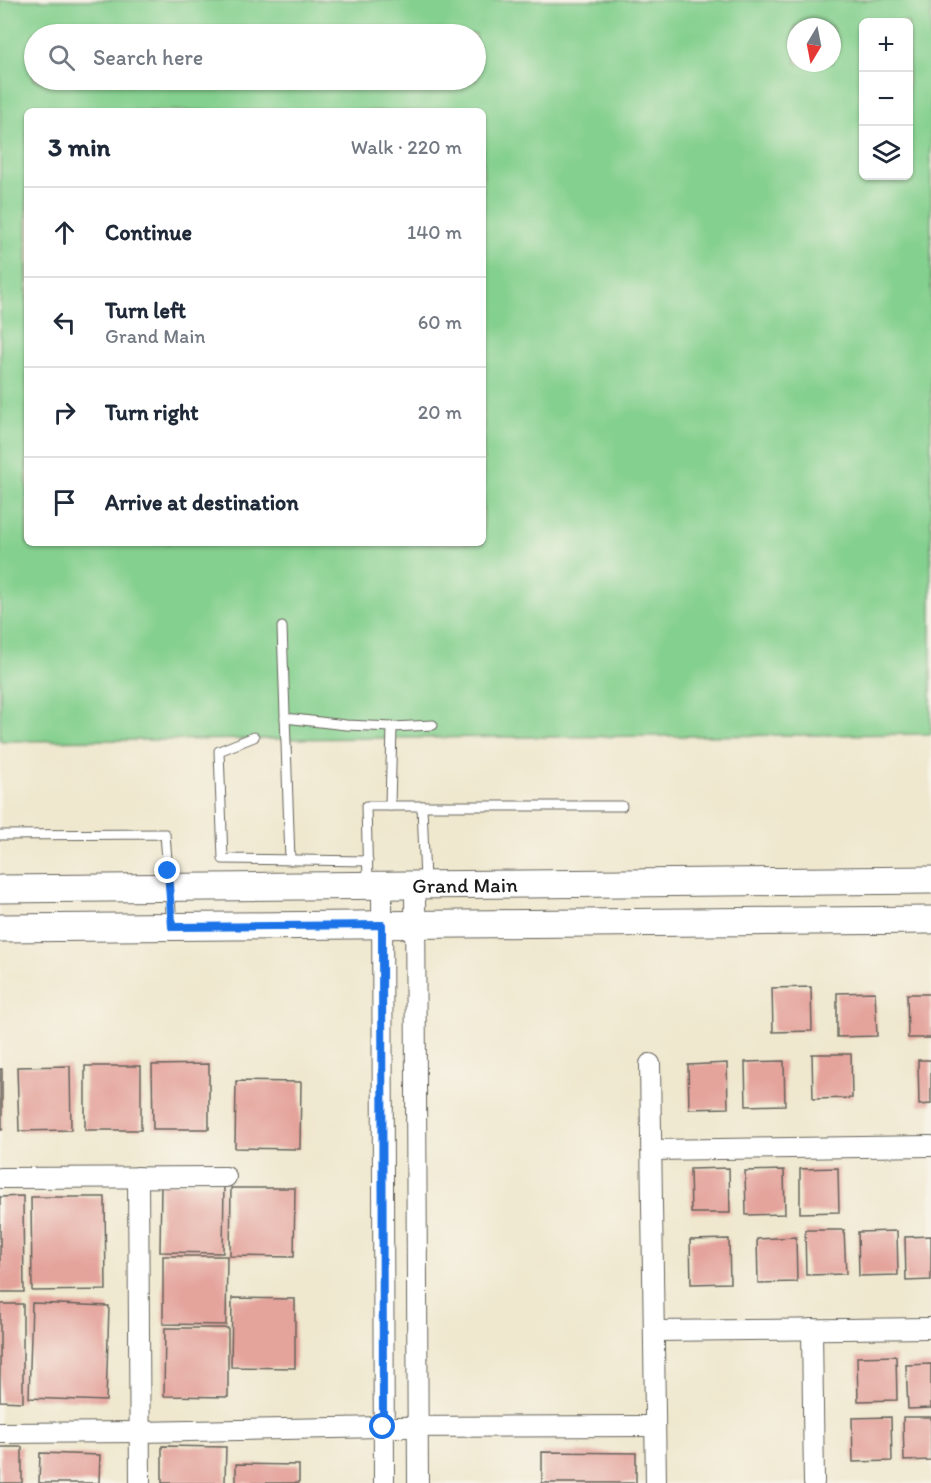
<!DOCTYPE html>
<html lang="en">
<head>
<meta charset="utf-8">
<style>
	:root { --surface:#fff; --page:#f2f2f3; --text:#1f2937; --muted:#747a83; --line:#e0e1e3 }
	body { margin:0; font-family:Itim,sans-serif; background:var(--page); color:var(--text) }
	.controls { position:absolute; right:18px; top:18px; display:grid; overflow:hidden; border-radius:9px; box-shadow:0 2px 4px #0004 }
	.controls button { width:54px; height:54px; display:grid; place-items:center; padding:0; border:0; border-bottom:2px solid var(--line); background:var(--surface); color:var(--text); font:30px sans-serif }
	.compass { position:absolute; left:787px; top:18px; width:54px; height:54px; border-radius:50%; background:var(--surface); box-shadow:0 2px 4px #0004; rotate:190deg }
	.stop { position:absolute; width:18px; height:18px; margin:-14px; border:4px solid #1a73e8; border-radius:50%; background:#fff }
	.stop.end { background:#1a73e8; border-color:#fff; box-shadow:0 2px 6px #0008 }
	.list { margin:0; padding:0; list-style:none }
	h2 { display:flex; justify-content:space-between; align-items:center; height:78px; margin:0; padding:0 24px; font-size:26px }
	h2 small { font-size:20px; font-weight:400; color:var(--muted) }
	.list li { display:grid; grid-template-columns:39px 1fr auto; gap:18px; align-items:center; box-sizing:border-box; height:90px; padding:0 24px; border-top:2px solid var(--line) }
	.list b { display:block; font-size:22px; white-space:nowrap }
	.list p { margin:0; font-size:20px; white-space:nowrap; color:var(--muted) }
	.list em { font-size:20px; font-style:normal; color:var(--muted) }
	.icon { flex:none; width:33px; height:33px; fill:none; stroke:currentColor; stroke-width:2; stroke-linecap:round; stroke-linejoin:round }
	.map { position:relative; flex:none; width:931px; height:1483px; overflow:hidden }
	.search { position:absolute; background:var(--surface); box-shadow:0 2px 4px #0004; left:24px; top:24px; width:462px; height:66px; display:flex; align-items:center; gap:15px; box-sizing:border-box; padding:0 21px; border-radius:33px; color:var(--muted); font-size:22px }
	.panel { position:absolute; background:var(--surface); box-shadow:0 2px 4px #0004; left:24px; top:108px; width:462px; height:438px; border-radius:9px }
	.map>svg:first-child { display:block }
	.green { fill:#84d08e; stroke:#507655; stroke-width:1.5; fill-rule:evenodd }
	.building { fill:#e4a39b }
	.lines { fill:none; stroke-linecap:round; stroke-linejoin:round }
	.lane-casing { stroke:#66635b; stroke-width:11 }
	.street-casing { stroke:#66635b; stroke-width:22 }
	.secondary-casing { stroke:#66635b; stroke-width:29 }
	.lane { stroke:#fff; stroke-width:9 }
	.street { stroke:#fff; stroke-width:20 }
	.secondary { stroke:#fff; stroke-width:27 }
	.route { stroke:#1a73e8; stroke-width:8 }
	.labels { text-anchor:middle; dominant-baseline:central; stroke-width:4.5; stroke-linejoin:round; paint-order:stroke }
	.street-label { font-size:21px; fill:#1c1c1c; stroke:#f7f3e8 }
</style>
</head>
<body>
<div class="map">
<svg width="931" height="1483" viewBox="0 0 931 1483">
	<rect width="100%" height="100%" fill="#f7f3e8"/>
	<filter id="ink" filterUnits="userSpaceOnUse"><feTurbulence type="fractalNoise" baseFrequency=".0167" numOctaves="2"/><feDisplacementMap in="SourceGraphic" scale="12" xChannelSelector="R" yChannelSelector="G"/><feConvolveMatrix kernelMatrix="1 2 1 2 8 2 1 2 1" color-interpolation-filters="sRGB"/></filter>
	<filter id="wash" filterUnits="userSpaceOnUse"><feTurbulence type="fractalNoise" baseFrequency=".008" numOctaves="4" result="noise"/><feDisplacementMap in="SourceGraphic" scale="24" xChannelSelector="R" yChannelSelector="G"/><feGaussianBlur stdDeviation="1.35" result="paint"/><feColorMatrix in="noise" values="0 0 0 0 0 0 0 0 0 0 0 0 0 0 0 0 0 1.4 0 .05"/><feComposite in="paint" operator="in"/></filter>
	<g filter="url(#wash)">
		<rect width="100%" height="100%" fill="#efe8cf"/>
		<path class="green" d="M0,0h931v734l-931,7zM864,22h44v154h-44zM796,27h36v36h-36zM34,34h442v46h-442zM27,111h456v432h-456z"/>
		<g id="blocks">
			<g class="building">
				<polygon points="811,987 812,1031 773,1032 772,988"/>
				<polygon points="875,992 877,1036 837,1037 837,993"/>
				<polygon points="907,994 931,994 931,1038 908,1038"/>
				<polygon points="812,1054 851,1054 852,1098 813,1099"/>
				<polygon points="918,1060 931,1060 931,1104 919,1105"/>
				<polygon points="784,1061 785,1105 746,1106 745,1062"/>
				<polygon points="727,1063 728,1108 689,1109 688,1065"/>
				<polygon points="209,1064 209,1129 153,1129 152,1065"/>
				<polygon points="70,1066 71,1130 19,1131 17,1067"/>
				<rect x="85" y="1066" width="56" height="64"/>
				<rect x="0" y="1069" width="2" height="61"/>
				<polygon points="236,1081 301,1082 300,1149 235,1148"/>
				<polygon points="729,1168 730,1213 691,1213 690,1169"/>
				<polygon points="838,1168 839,1212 800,1213 800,1169"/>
				<polygon points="784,1170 785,1214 746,1215 745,1171"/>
				<polygon points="161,1184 224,1184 223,1253 160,1252"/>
				<polygon points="231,1188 295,1188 294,1257 230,1256"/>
				<polygon points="23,1196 24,1292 0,1292 0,1197"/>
				<polygon points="31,1197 105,1197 106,1290 32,1291"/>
				<polygon points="805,1230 844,1230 846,1274 806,1275"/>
				<polygon points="897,1231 898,1275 859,1276 858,1232"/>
				<polygon points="931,1236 931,1280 906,1281 905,1237"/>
				<polygon points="796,1237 797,1282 758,1283 757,1239"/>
				<polygon points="729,1239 730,1283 691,1284 690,1240"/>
				<polygon points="163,1256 227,1256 226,1325 163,1324"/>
				<polygon points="232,1298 295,1299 295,1368 231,1367"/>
				<polygon points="32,1303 109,1306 106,1401 29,1398"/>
				<polygon points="0,1304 23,1304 23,1402 0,1401"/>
				<polygon points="165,1328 228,1328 228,1397 164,1396"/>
				<polygon points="896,1356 897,1400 858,1401 857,1357"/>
				<polygon points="931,1364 931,1408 908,1409 906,1365"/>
				<polygon points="891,1417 892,1461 853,1462 852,1418"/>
				<polygon points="903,1417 931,1417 931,1460 904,1461"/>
				<polygon points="162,1446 226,1447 225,1483 162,1483"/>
				<rect x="0" y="1447" width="22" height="36"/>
				<polygon points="542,1452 636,1453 636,1483 542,1483"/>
				<polygon points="40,1453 100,1455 99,1483 39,1483"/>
				<polygon points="236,1464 299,1465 299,1483 236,1483"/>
			</g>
		</g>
	</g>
	<g filter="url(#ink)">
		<use href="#blocks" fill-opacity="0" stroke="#66635b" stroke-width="1.5"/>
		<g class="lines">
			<defs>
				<g id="lane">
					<polyline points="282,627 290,860"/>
					<polyline points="285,718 346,725 392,727 433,725"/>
					<polyline points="254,737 219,751 223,859 368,861"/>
					<polyline points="390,806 392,727"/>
					<polyline points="422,806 425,881"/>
					<polyline points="0,835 165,834 172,924"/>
					<polyline points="368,882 366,806 622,806"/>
				</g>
				<g id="street">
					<polyline points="382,885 384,1483"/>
					<polyline points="415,886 418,1483"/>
					<polyline points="650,1064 656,1483"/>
					<polyline points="652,1150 931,1146"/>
					<polyline points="138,1177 140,1483"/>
					<polyline points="0,1178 226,1177"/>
					<polyline points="812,1329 814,1483"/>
					<polyline points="654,1331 931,1328"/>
					<polyline points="0,1433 140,1432 383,1427 655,1426"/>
				</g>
				<g id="secondary">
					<path id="s1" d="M0,889l931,-9"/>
					<polyline points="0,928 931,920"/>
				</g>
			</defs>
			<use href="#lane" class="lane-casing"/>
			<use href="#street" class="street-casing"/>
			<use href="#secondary" class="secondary-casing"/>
			<use href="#lane" class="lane"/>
			<use href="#street" class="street"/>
			<use href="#secondary" class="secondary"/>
		</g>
	</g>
	<g class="lines" filter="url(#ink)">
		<polyline class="route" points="168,871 172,927 382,925 383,1427"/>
	</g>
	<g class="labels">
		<g class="street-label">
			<text stroke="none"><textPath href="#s1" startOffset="465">Grand Main</textPath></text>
		</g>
	</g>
</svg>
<div class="controls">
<button>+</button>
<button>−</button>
<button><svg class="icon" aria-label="layers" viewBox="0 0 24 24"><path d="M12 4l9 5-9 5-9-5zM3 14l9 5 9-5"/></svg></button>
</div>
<svg class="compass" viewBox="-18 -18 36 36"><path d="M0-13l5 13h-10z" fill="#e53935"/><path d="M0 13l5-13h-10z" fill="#747a83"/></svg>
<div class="stop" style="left:383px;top:1427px"></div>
<div class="stop end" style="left:168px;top:871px"></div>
<div class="search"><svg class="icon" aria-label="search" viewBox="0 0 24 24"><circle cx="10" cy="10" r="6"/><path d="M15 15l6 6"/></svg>Search here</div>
<section class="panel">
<h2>3 min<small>Walk · 220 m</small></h2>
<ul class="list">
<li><svg class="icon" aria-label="ahead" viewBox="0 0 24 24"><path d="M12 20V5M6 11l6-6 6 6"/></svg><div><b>Continue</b></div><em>140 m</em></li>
<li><svg class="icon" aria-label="left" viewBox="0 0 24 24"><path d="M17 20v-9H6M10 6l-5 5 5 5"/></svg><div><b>Turn left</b><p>Grand Main</p></div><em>60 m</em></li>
<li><svg class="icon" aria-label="right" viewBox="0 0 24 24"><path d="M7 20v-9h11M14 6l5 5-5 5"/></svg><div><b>Turn right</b></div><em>20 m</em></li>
<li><svg class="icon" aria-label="arrive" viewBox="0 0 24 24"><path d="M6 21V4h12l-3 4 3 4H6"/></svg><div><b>Arrive at destination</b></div></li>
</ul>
</section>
</div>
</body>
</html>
